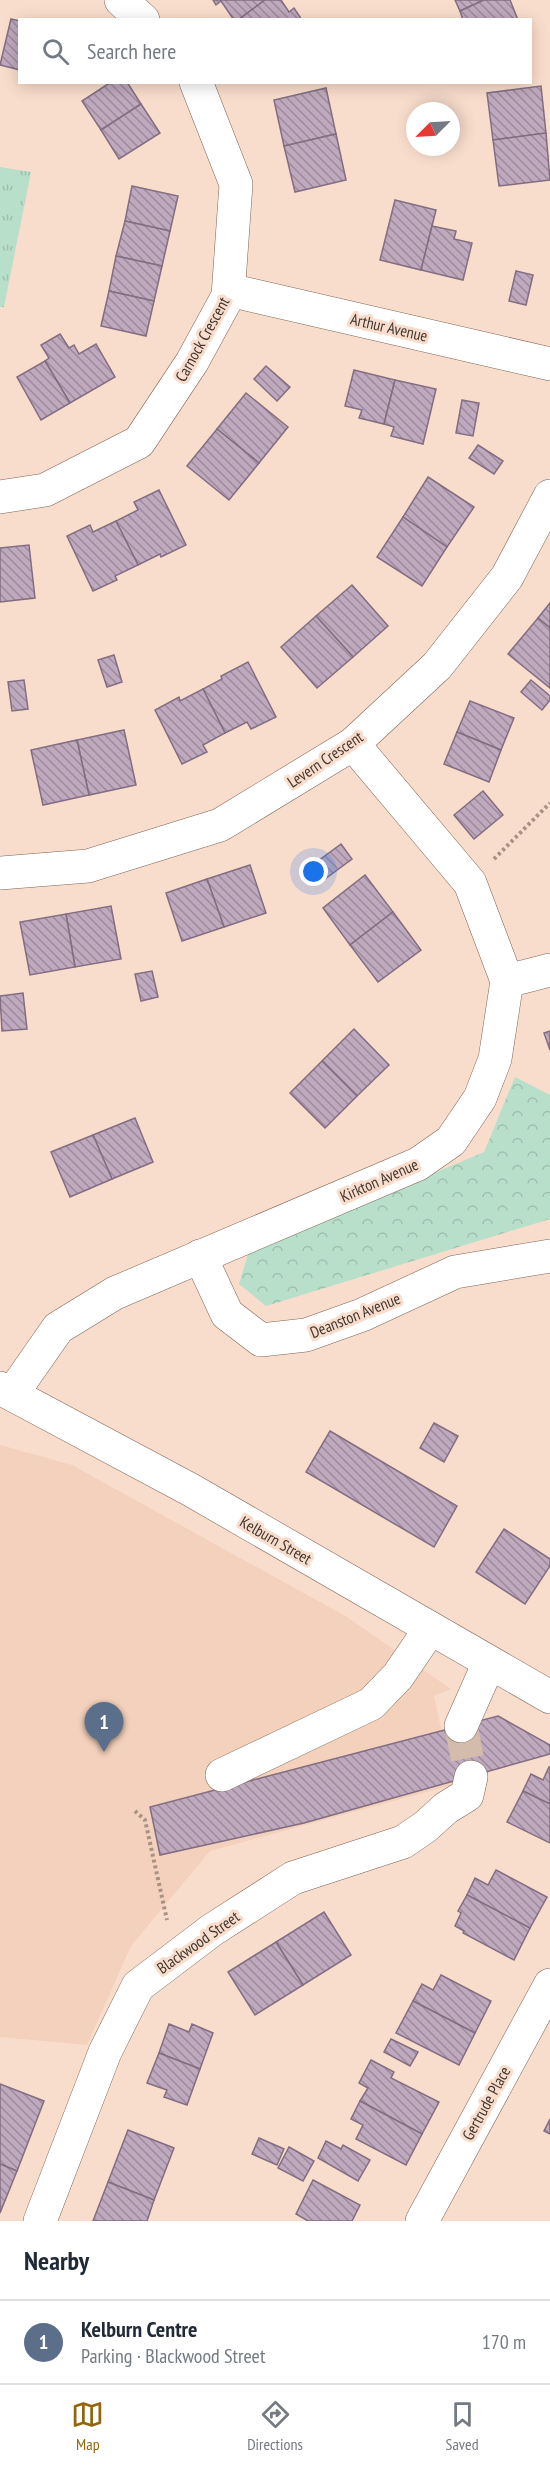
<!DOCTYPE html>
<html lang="en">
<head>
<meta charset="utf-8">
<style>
	:root { --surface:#fff; --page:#f6f6f7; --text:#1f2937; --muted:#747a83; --line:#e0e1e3; --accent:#926611 }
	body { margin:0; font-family:"PT Sans Narrow",sans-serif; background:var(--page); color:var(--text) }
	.compass { position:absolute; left:406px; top:102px; width:54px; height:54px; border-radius:50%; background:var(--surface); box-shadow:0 3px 15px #0003; rotate:246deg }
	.you { position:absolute; left:314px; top:872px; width:21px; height:21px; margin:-15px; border:4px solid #fff; border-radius:50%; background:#1a73e8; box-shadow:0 0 0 9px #1a73e833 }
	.badge { display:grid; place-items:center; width:39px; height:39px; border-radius:50%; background:var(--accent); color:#fff; font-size:20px; font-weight:700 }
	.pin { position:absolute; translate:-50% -50px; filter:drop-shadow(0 2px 3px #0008) }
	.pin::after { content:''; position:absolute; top:32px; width:21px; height:18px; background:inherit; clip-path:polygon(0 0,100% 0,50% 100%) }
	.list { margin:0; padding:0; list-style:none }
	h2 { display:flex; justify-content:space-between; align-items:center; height:78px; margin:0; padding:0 24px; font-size:26px }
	h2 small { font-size:20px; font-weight:400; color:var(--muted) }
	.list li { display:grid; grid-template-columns:39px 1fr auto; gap:18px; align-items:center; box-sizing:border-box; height:84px; padding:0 24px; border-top:2px solid var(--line) }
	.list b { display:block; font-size:22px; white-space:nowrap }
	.list p { margin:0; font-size:20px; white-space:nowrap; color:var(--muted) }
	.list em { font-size:20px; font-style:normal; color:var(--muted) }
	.icon { flex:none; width:33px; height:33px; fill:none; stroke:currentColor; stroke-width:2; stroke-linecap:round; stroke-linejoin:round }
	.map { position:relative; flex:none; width:550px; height:2221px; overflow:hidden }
	.search { position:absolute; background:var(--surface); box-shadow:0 3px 15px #0003; left:18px; right:18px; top:18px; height:66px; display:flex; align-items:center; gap:15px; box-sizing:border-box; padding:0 21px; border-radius:0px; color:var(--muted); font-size:22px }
	.sheet { height:162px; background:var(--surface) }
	nav { display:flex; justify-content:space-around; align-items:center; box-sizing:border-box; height:84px; border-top:2px solid var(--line); background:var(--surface); font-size:16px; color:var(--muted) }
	nav a { display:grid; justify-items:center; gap:3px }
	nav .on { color:var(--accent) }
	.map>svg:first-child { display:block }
	.built { fill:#f3d1bc }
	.forest { fill:url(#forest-crowns) }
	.park { fill:url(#park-tufts) }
	.building { fill:url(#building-back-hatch); stroke:#826d81; stroke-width:1.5 }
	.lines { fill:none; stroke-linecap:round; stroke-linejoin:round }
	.minor-tunnel { stroke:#d4bcad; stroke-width:33; stroke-dasharray:33 16; stroke-linecap:butt }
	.minor-casing { stroke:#7d6557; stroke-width:34 }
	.major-casing { stroke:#7d6557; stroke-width:34 }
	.path { stroke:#a79286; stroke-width:4; stroke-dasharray:3 3; stroke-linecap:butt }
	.minor { stroke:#fff; stroke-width:33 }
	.major { stroke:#fff; stroke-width:33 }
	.labels { text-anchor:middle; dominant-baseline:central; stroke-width:6; stroke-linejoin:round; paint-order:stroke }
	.street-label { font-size:16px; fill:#41362f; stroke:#f9ddcc }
</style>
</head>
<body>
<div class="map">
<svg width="550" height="2221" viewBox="0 0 550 2221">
	<defs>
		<pattern id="forest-crowns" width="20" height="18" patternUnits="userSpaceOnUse" patternTransform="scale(1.5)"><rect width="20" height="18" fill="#b8dfca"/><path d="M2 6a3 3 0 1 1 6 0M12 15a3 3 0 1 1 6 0" fill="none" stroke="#9fc0ae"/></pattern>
		<pattern id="park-tufts" width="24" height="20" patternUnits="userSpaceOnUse" patternTransform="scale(1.5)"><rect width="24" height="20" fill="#b8dfca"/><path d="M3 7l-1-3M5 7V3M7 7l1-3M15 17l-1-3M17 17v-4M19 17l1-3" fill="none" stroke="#9fc0ae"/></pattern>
		<pattern id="building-back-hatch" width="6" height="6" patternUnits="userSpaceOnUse" patternTransform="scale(1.5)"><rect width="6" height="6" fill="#bfa9be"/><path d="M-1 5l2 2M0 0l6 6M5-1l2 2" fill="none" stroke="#9d8a9b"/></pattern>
	</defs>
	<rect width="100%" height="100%" fill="#f9ddcc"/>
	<polygon class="built" points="0,1445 72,1465 347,1617 451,1689 434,1696 453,1785 210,1851 131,1946 87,2045 0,2037"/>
	<polygon class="forest" points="515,1077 550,1095 550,1219 266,1306 239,1284 249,1251 484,1152"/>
	<polygon class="park" points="0,167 31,172 4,307 0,307"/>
	<g class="building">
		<polygon points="213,0 265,0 238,20 234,20 221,1 216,5"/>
		<polygon points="265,0 281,0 289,12 294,8 302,20 238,20"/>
		<polygon points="455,0 484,0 460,11"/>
		<polygon points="484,0 510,0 518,20 463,20 460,11"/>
		<polygon points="11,19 20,21 20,70 0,65"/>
		<polygon points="111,82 127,82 141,104 101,130 82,101"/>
		<polygon points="541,86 546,133 493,140 487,93"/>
		<polygon points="326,88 336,134 284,146 274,100"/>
		<polygon points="141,104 160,133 119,159 101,130"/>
		<polygon points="546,133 550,180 499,186 493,140"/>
		<polygon points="336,134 346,180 295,192 284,146"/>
		<polygon points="132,186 178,196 170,231 125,221"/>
		<polygon points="395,200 436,210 421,270 380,260"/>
		<polygon points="125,221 170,231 162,266 116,256"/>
		<polygon points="432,226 456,231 454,239 472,243 463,280 421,270"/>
		<polygon points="116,256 162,266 154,301 109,291"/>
		<polygon points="516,271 533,275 526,305 509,301"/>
		<polygon points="109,291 154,301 146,336 101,326"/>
		<polygon points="60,334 69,348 74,345 79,354 96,344 115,377 70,403 45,361 49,358 41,345"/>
		<polygon points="45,361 70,403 41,420 17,377"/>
		<polygon points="266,366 290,387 277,401 254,379"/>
		<polygon points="354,370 395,380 384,424 359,418 362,410 345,406"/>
		<polygon points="395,380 436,389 423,444 391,436 394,427 384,424"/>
		<polygon points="246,393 288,427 259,463 217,429"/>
		<polygon points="462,400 479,403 473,436 456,433"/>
		<polygon points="217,429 259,463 229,500 187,466"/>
		<polygon points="478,445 503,461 494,474 469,458"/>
		<polygon points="428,477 474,507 447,547 403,517"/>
		<polygon points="159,490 186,545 161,557 160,554 138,565 116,521 138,510 134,502"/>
		<polygon points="403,517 447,547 422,586 377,557"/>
		<polygon points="116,521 138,565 115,576 117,580 93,591 67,536 90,525 93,532"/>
		<polygon points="29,545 35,598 0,602 0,548"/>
		<polygon points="352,585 388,626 353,657 316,616"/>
		<polygon points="550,603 550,628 538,618"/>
		<polygon points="316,616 353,657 317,688 281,647"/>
		<polygon points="538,618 550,628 550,688 508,654"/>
		<polygon points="114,655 122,682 107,687 98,660"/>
		<polygon points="248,662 276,717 251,729 247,722 225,733 203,689 222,679 221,676"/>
		<polygon points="24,680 28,709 12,711 8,682"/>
		<polygon points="531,680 550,696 550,700 542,710 521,692"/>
		<polygon points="203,689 225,733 203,745 207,752 182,764 155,710 179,697 180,701"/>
		<polygon points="470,701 514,718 501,750 457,732"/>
		<polygon points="124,730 136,785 89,795 77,740"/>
		<polygon points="457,732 501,750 489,782 444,764"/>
		<polygon points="77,740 89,795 43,805 31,750"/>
		<polygon points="483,791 503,815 474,839 454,815"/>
		<polygon points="341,844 352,859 325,879 314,864"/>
		<polygon points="250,865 266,913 224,927 207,879"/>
		<polygon points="365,875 393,912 350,945 323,908"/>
		<polygon points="207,879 224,927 182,941 166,893"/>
		<polygon points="111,906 121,959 75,967 66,914"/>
		<polygon points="393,912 421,950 378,982 350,945"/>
		<polygon points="66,914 75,967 30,975 20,922"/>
		<polygon points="152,971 158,997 141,1001 135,974"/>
		<polygon points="23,993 27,1029 2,1031 0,996"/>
		<polygon points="354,1029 389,1065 357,1096 322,1061"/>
		<polygon points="550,1031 550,1050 544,1033"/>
		<polygon points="322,1061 357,1096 325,1128 290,1093"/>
		<polygon points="135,1118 153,1162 112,1179 93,1135"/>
		<polygon points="93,1135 112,1179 70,1197 51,1152"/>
		<polygon points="434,1423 458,1436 444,1462 420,1448"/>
		<polygon points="330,1431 457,1506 434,1547 306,1472"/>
		<polygon points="504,1529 550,1559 550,1566 525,1604 476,1572"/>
		<polygon points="498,1716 550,1745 550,1754 304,1823 160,1855 150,1807"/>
		<polygon points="549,1767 550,1767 550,1804 523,1791 531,1774 543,1780"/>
		<polygon points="523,1791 550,1804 550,1843 507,1822"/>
		<polygon points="496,1870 547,1897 530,1928 467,1895 475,1878 488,1885"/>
		<polygon points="467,1895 530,1928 514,1960 463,1933 464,1931 455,1926 461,1913 458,1911"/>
		<polygon points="324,1912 351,1955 303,1985 276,1942"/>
		<polygon points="276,1942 303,1985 255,2015 228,1972"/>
		<polygon points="441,1975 491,2001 475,2033 413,2001 422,1984 433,1990"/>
		<polygon points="413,2001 475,2033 459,2065 396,2033"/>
		<polygon points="169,2024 189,2032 192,2024 213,2033 200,2069 159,2053"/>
		<polygon points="391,2039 418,2052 410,2066 384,2052"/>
		<polygon points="159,2053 200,2069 187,2105 164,2097 167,2090 147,2083"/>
		<polygon points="371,2060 394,2072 391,2078 439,2102 422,2134 360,2101 368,2088 359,2083"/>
		<polygon points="0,2084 44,2101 17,2171 0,2164"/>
		<polygon points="360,2101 422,2134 406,2165 356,2139 363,2125 351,2119"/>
		<polygon points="550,2119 550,2134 544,2131"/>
		<polygon points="128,2130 174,2148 154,2200 108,2182"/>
		<polygon points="259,2138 284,2149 277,2165 252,2154"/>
		<polygon points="326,2141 341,2149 343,2145 370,2160 358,2181 318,2158"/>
		<polygon points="289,2147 314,2161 303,2181 278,2168"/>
		<polygon points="0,2164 17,2171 0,2213"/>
		<polygon points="313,2180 360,2205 352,2221 308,2221 296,2214"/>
		<polygon points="108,2182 154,2200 147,2221 93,2221"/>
	</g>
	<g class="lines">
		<polyline class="minor-tunnel" points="461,1726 471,1777"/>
		<defs>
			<g id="minor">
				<polyline points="121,0 143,20"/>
				<polyline points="229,290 550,364"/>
				<polyline points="0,497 45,490 139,442 192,362 228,296 236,184 196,82"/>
				<polyline points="0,873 88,866 220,825 353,744 437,666 507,577 550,496"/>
				<polyline points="507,981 550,970"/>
				<polyline points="200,1256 227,1314 261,1340 306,1335 362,1315 455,1272 550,1256"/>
				<polyline points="12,1394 58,1328 115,1293 418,1164 451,1141 480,1098 495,1059 507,981 470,883 353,744"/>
				<polyline points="461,1726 489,1663"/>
				<polyline points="222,1775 371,1704 398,1676 430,1629"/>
				<polyline points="40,2221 105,2052 138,1986 212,1930 293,1878 403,1842 425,1827 446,1808 467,1795 471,1777"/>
				<polyline points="422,2221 550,1985"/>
			</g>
			<polyline id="major" points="0,1388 191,1490 550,1697"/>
		</defs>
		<use href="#minor" class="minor-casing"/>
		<use href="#major" class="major-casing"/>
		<g class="path">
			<polyline points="494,859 550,803"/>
			<polyline points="135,1811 145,1820 167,1920"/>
		</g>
		<use href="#minor" class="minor"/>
		<use href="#major" class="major"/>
	</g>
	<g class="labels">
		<g class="street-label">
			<text transform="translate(389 327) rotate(13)">Arthur Avenue</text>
			<text transform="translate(202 339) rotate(-61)">Carnock Crescent</text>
			<text transform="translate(325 759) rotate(-34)">Levern Crescent</text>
			<text transform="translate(379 1180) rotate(-24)">Kirkton Avenue</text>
			<text transform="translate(355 1315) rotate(-22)">Deanston Avenue</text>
			<text transform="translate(276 1540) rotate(30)">Kelburn Street</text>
			<text transform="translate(198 1942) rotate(-35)">Blackwood Street</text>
			<text transform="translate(486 2103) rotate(-61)">Gertrude Place</text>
		</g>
	</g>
</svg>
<svg class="compass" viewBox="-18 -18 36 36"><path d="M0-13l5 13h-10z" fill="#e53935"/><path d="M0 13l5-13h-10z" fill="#747a83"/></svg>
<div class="you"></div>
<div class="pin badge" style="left:104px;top:1752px;background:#5c6f8a">1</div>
<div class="search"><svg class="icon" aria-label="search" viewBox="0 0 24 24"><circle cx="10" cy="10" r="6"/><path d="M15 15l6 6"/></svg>Search here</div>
</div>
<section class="sheet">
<h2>Nearby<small></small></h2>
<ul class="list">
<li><span class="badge" style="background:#5c6f8a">1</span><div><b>Kelburn Centre</b><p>Parking · Blackwood Street</p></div><em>170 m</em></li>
</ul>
</section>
<nav>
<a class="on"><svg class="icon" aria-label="map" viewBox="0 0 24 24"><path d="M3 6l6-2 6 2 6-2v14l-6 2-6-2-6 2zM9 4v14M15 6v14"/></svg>Map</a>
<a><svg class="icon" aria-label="directions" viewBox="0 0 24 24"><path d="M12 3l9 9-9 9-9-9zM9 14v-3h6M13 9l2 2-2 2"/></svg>Directions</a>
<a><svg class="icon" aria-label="saved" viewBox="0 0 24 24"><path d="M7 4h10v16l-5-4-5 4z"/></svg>Saved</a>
</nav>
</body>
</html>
